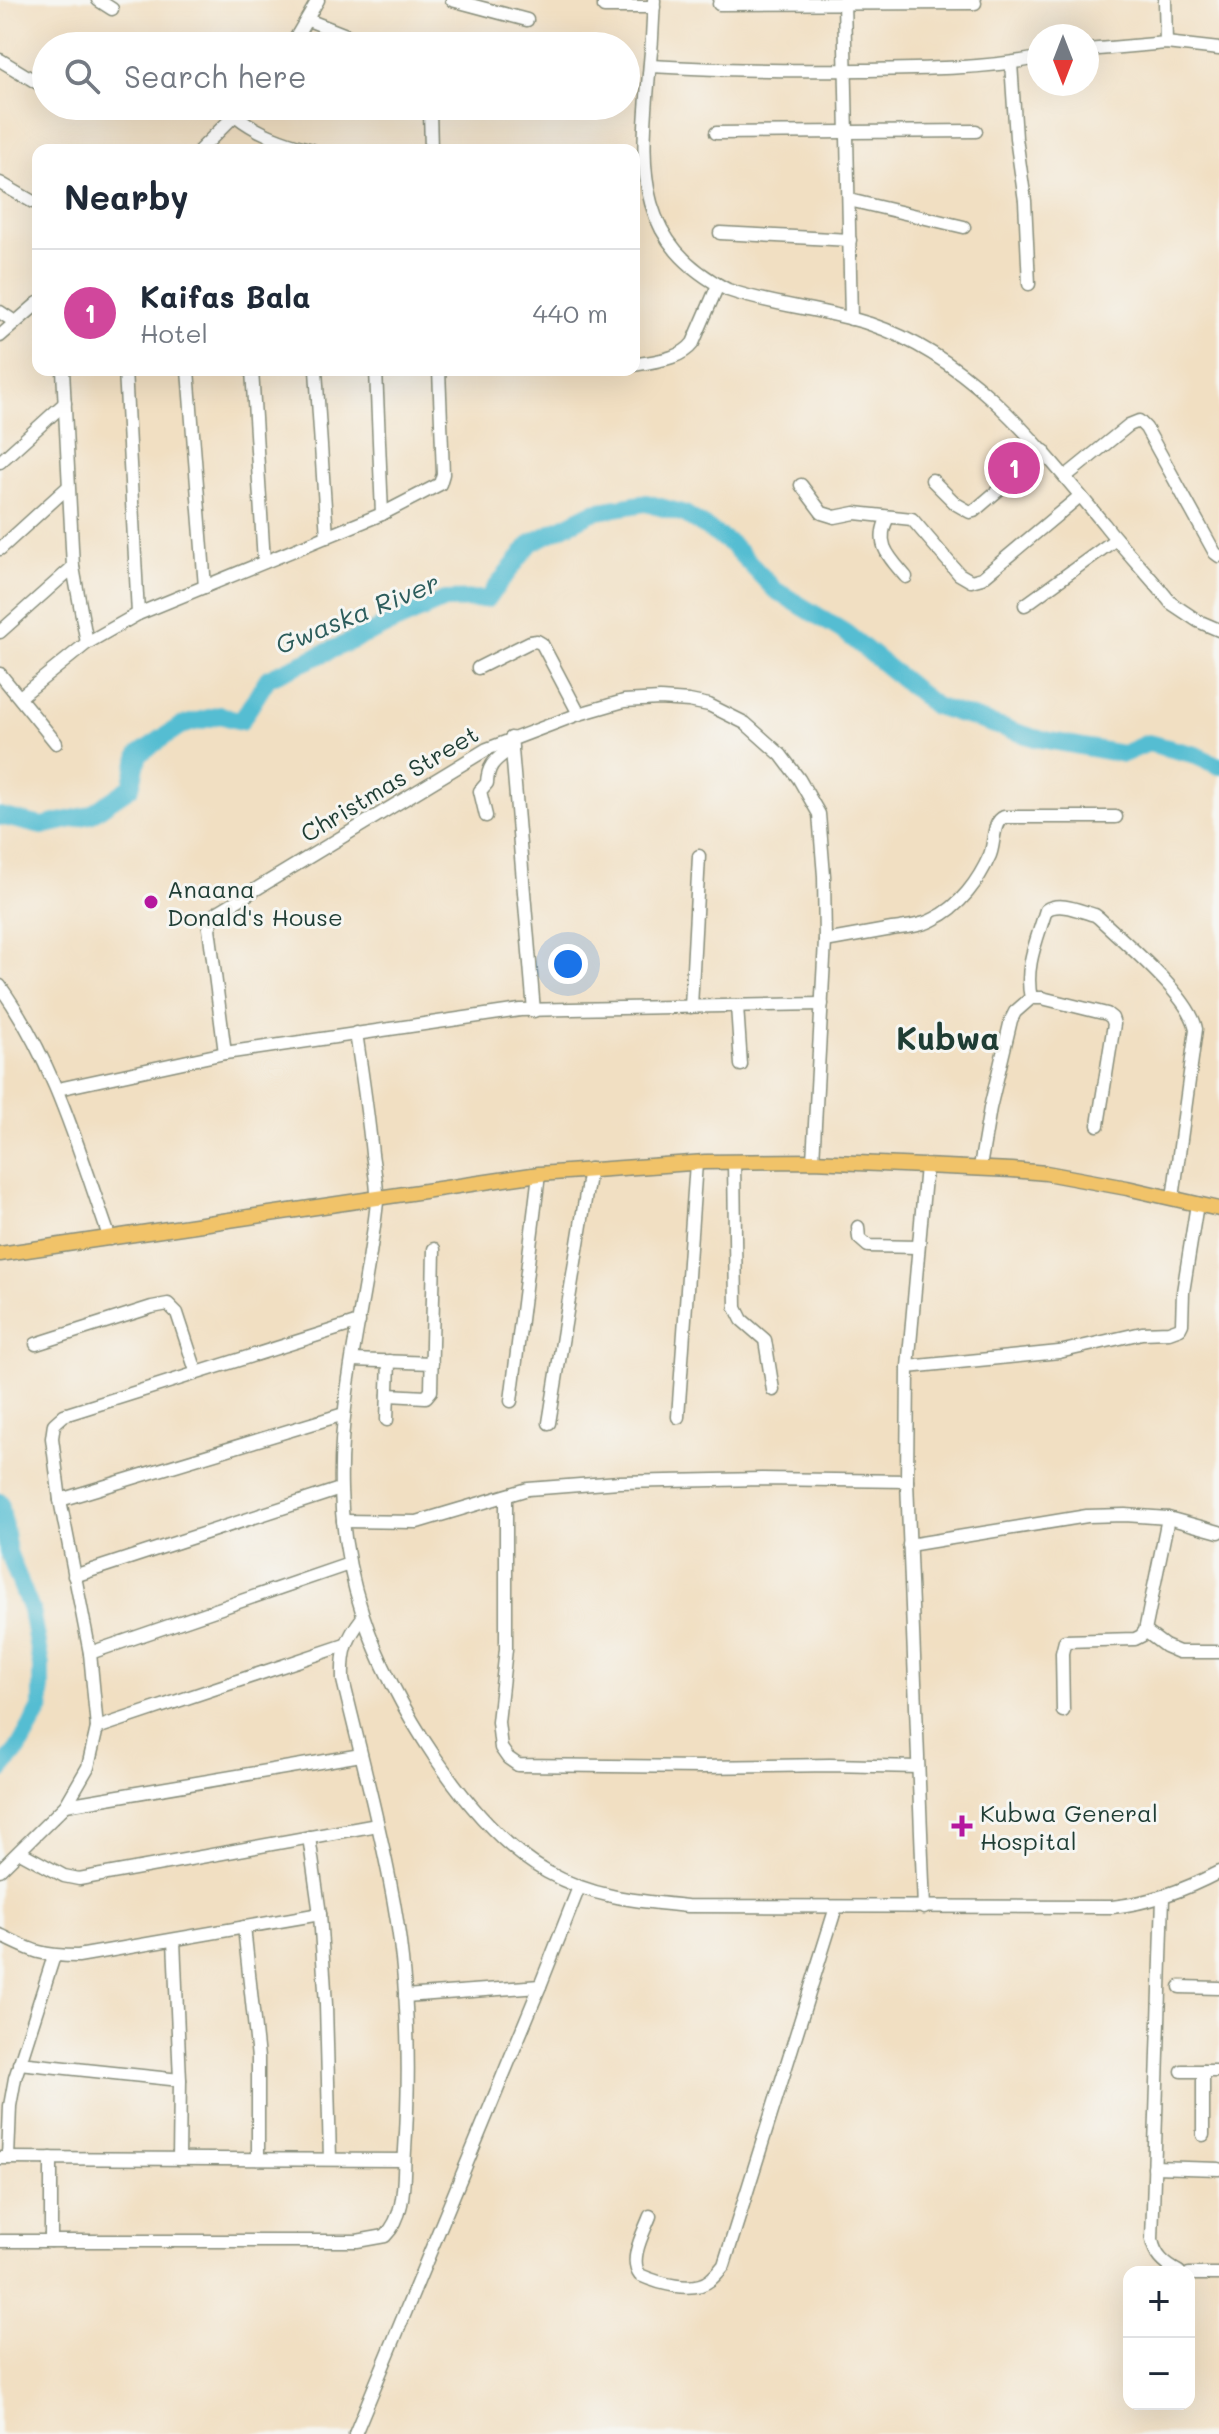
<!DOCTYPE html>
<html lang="en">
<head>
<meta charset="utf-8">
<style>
	:root { --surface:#fff; --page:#f2f2f3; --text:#1f2937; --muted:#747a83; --line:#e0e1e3; --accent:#b5179e }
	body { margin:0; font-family:Mali,sans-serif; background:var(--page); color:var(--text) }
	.controls { position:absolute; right:24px; bottom:24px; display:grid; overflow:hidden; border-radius:16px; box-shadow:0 8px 32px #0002 }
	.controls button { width:72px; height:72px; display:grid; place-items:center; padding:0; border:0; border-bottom:2px solid var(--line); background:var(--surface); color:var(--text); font:40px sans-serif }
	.compass { position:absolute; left:1027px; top:24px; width:72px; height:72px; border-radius:50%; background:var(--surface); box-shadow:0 8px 32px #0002; rotate:180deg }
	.you { position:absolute; left:568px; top:964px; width:28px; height:28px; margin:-20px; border:6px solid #fff; border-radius:50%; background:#1a73e8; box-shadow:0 0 0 12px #1a73e833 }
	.badge { display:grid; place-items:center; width:52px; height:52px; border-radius:50%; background:var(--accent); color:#fff; font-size:26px; font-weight:700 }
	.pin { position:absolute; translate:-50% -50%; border:4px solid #fff; box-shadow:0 2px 8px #0006 }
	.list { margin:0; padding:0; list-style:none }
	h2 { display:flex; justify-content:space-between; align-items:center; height:104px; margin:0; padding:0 32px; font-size:34px }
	h2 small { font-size:26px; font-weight:400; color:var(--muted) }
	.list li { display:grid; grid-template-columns:52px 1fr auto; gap:24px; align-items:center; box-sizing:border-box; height:128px; padding:0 32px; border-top:2px solid var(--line) }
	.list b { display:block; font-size:30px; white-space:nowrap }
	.list p { margin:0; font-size:26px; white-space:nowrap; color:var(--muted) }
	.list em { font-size:26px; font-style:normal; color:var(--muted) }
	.icon { flex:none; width:44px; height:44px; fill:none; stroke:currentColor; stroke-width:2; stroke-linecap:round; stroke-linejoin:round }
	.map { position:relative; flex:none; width:1219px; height:2434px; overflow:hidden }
	.search { position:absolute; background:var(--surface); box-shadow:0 8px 32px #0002; left:32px; top:32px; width:608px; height:88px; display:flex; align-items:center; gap:20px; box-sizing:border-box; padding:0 28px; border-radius:44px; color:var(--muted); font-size:30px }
	.panel { position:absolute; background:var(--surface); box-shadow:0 8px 32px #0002; left:32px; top:144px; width:608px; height:232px; border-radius:16px }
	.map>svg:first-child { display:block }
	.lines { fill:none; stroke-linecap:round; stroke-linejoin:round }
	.river { stroke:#55bdd2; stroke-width:18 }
	.minor-casing { stroke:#888e7b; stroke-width:15 }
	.major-casing { stroke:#888e7b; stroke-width:17 }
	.minor { stroke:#fff; stroke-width:12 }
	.major { stroke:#f1c369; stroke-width:14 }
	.poi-dot { fill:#b5179e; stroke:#f6f6f2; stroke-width:3 }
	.labels { text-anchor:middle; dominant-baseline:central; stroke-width:6; stroke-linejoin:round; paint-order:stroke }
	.street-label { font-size:24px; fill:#1f3d34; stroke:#f6f6f2 }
	.poi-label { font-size:24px; fill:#1f3d34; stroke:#f6f6f2; text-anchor:start }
	.water-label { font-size:26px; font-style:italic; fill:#2c5d5c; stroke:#f6f6f2 }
	.district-label { font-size:32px; font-weight:bold; fill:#1f3d34; stroke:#f6f6f2 }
</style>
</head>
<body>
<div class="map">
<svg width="1219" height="2434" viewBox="0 0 1219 2434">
	<rect width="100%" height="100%" fill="#f6f6f2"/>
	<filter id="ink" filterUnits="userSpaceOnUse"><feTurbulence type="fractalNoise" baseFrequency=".0125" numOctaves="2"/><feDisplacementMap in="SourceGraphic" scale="16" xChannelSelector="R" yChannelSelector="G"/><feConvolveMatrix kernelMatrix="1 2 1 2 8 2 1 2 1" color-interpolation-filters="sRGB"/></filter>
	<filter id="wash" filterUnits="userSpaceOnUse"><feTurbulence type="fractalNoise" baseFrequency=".006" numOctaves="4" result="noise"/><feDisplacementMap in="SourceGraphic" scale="32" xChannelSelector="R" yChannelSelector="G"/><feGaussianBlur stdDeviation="1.8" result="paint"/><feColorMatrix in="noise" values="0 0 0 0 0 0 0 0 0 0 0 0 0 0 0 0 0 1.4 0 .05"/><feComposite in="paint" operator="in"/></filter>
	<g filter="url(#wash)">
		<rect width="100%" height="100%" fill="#f1dfc2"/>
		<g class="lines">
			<g class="river">
				<polyline points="0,816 42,826 90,815 131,787 139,754 180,726 220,715 241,721 268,678 444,600 487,599 531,543 593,512 646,503 685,514 731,544 775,590 846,633 935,706 1035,738 1123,754 1148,743 1196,755 1219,766"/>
				<polyline points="0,1502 8,1552 31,1610 41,1666 41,1708 18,1749 0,1771"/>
			</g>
		</g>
	</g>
	<g filter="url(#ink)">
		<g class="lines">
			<defs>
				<g id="minor">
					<polyline points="98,0 112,9"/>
					<polyline points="452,0 527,20"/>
					<polyline points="604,0 604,7 654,7"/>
					<path d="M654,0c-1,29 -3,57 -6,85 -8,89 -10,159 80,205 46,16 96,19 142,34 102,34 168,121 234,200 21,27 46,52 67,79l27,18 21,9"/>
					<polyline points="844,0 851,319"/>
					<polyline points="1165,0 1166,43"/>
					<polyline points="719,4 975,3"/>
					<polyline points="308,20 374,46"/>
					<polyline points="291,46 318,0"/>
					<polyline points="1087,50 1166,43 1219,49"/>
					<polyline points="0,60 46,88"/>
					<polyline points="1011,63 1016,138 1025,201 1029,284"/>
					<path d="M650,66c71,4 142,5 213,4 59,-1 118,-1 176,-12"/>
					<polyline points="75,106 79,109"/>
					<polyline points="430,110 431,150"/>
					<path d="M235,115c24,19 48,27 77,35"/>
					<polyline points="716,133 976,131"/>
					<polyline points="200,150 244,106"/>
					<polyline points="0,183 33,202"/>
					<polyline points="849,200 964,227"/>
					<polyline points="720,233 850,240"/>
					<polyline points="0,312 15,322"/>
					<polyline points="0,336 38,303"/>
					<path d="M634,365c20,-4 46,-5 59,-22l25,-58"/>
					<polyline points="63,370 73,567 87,643"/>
					<polyline points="125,370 138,614"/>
					<polyline points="188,370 205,587"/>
					<polyline points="252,370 264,562"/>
					<polyline points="316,370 327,537"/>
					<polyline points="376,370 382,514"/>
					<polyline points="0,462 65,403"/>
					<polyline points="1065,477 1129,425 1139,421 1146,428 1215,553 1219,556"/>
					<polyline points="932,480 956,504 970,512 974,511 1044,451"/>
					<polyline points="801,485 822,513 835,517 855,513 912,519 959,574 971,581 982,578 1080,496"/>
					<path d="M888,517c-14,27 1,40 18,60"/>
					<polyline points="0,549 68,487"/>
					<polyline points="1025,605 1116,539"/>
					<polyline points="0,632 73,567"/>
					<polyline points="478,668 530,642 537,641 542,644 579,714"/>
					<polyline points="0,674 56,743"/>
					<polyline points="20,697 87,643 138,614 382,514 440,484 443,474 439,370"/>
					<polyline points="511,738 534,1011"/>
					<path d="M486,816l-6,-25 7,-8c1,-21 10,-23 25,-36"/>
					<path d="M825,941c23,-4 45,-8 67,-12 14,-2 30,-3 42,-10 26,-12 45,-39 56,-64 5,-12 2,-33 14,-38h112"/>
					<path d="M0,986c55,77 79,165 110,253"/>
					<path d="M1031,998c-7,-31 6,-58 15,-88 14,-9 34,1 49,5l4,3c26,25 91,78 97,111l-23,169"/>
					<polyline points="737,1006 741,1065"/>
					<polyline points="691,1007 699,856"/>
					<path d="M356,1033c6,40 12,80 16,121 2,15 6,32 5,48 -10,96 -39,191 -36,288 1,42 9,85 22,125 27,84 106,213 184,257 47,26 89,29 140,34l425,1c39,-4 73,-17 107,-35"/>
					<polyline points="225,1053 209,928 215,914 487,749 579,714 624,701 660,699 689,701 709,705 745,723 781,755 799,779 819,814 824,876 825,941 813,1161"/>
					<polyline points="58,1089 225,1053 520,1010 822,1004"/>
					<polyline points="734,1162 736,1308 742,1320 765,1340 773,1390"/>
					<polyline points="980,1167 990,1108 1011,1020 1015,1012 1031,998 1042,998 1107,1014 1112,1018 1114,1024 1098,1125"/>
					<polyline points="858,1227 859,1238 868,1246 918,1247"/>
					<polyline points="36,1344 152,1307 168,1304 177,1313 196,1371"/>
					<polyline points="353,1360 432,1363"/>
					<polyline points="908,1367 1059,1352 1142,1333 1169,1332 1180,1328 1182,1324 1183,1292 1197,1204"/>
					<polyline points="388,1395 426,1397 431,1391 434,1249"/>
					<polyline points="511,1401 539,1174"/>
					<polyline points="678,1417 696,1163"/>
					<polyline points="387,1420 389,1361"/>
					<polyline points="549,1423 590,1169"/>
					<polyline points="506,1496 506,1649 498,1722 501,1748 508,1758 518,1765 702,1767 830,1765 918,1767"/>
					<polyline points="60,1500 344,1414"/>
					<polyline points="343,1521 417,1522 528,1489 619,1482 762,1479 907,1481"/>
					<polyline points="909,1545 1087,1516 1125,1515 1168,1518 1219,1532"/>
					<polyline points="74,1576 340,1489"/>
					<polyline points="1145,1631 1165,1646 1179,1652 1219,1652"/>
					<polyline points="90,1653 349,1564"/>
					<polyline points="1063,1711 1062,1653 1065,1641 1135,1639 1141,1636 1145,1631 1168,1518"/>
					<polyline points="97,1728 345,1645"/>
					<polyline points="66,1805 361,1755"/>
					<polyline points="309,1837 320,1914 326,2005 330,2159"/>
					<polyline points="20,1852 64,1876 79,1879 377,1825"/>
					<polyline points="0,1870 66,1805 88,1767 97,1728 90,1653 60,1500 52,1438 54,1424 64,1415 359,1322"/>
					<path d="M1163,1897l-11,343c3,16 13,25 27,32"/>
					<polyline points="924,1908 907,1481 908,1367 926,1166"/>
					<polyline points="244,1927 258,2058 258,2159"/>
					<path d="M0,1935c32,16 41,21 78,21l242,-42"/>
					<polyline points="174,1940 180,2080 179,2159"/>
					<polyline points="1180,1987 1219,1988"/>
					<polyline points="405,1996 540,1986"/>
					<polyline points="19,2063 180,2080"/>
					<polyline points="1182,2071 1219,2071"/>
					<polyline points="1203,2071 1203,2135"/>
					<polyline points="0,2158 404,2160"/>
					<polyline points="8,2158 10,2106 15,2078 54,1956"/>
					<polyline points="51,2158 51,2241"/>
					<polyline points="1154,2167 1219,2169"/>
					<path d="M650,2216c-6,16 -22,44 -10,59 18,8 53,19 70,5 5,-4 10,-10 14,-15l112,-358"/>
					<path d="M0,2241h357l28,-5c22,-21 18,-58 20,-86 6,-90 3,-180 -15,-268 -13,-68 -31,-135 -47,-202 -1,-28 3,-41 20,-63"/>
					<polyline points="1189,2274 1219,2274"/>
					<polyline points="355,2434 540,1986 579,1887"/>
				</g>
				<polyline id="major" points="0,1254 539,1174 705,1162 813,1161 1012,1170 1046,1173 1127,1188 1219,1209"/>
			</defs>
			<use href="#minor" class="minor-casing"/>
			<use href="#major" class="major-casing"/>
			<use href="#minor" class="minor"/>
			<use href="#major" class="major"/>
		</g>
	</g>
	<g class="poi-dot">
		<circle cx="151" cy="902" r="8"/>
		<path d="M958 1814h8v8h8v8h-8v8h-8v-8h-8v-8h8z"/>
	</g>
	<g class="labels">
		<g class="street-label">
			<text transform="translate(389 783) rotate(-31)">Christmas Street</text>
		</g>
		<g class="poi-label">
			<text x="167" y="888">Anaana<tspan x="167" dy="28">Donald's House</tspan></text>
			<text x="980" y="1812">Kubwa General<tspan x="980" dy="28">Hospital</tspan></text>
		</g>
		<g class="water-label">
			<text transform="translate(357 613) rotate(-22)">Gwaska River</text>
		</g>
		<g class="district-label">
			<text x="948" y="1037">Kubwa</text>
		</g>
	</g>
</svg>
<div class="controls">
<button>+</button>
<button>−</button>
</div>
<svg class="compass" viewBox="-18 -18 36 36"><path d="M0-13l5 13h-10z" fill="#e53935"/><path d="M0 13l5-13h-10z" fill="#747a83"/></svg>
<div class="you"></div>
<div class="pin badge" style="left:1014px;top:468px;background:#d1479c">1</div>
<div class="search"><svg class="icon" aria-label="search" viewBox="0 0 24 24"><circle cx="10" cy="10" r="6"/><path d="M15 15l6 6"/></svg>Search here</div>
<section class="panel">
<h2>Nearby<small></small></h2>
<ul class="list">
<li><span class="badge" style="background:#d1479c">1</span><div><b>Kaifas Bala</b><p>Hotel</p></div><em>440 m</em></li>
</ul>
</section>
</div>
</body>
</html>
